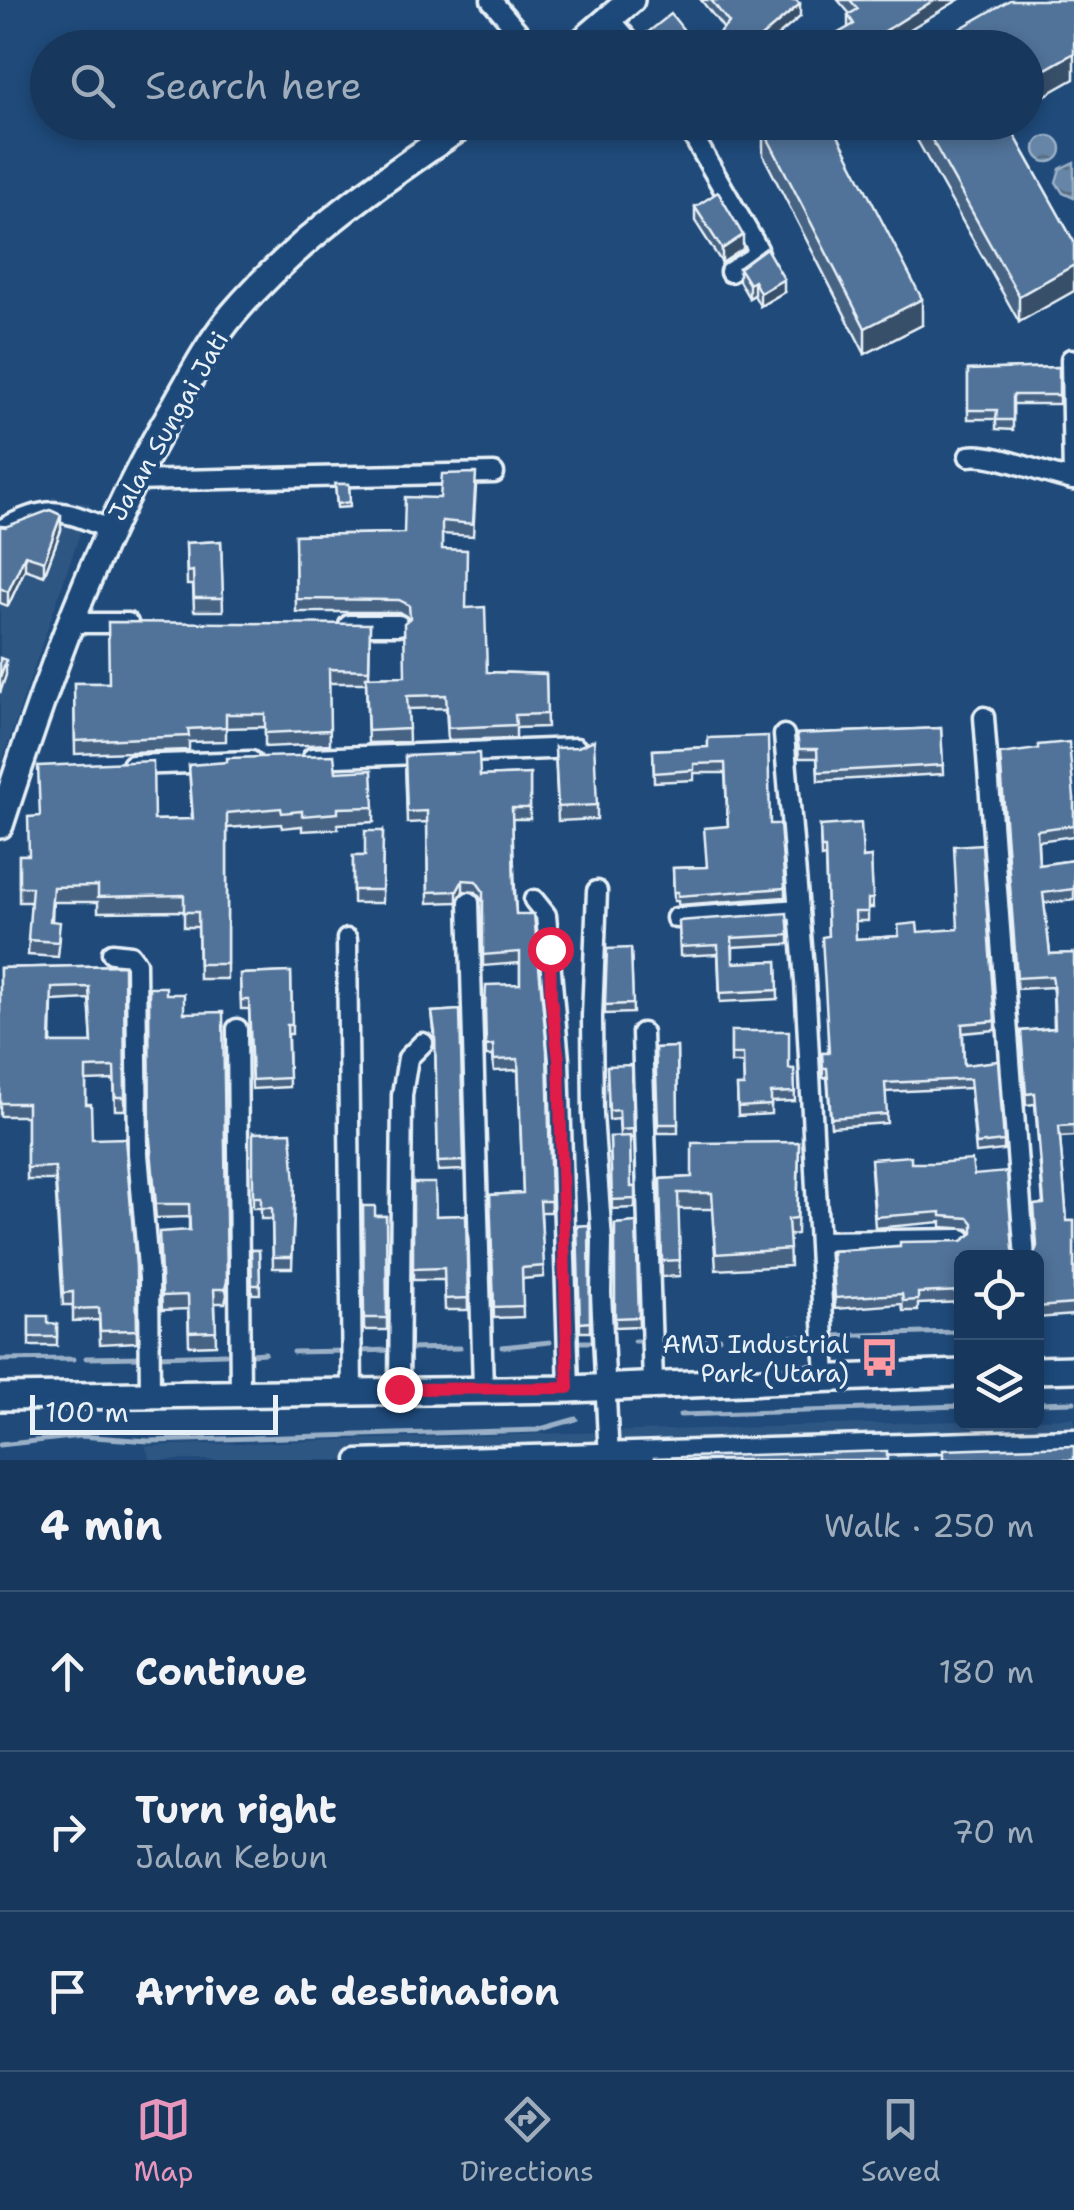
<!DOCTYPE html>
<html lang="en">
<head>
<meta charset="utf-8">
<style>
	:root { --surface:#17385c; --page:#203f62; --text:#f1f3f6; --muted:#9eacbb; --line:#365272; --accent:#e797bd }
	body { margin:0; font-family:"Shantell Sans",sans-serif; background:var(--page); color:var(--text) }
	.controls { position:absolute; right:30px; bottom:30px; display:grid; overflow:hidden; border-radius:15px; box-shadow:0 5px 15px #0003 }
	.controls button { width:90px; height:90px; display:grid; place-items:center; padding:0; border:0; border-bottom:2px solid var(--line); background:var(--surface); color:var(--text); font:50px sans-serif }
	.scale { position:absolute; left:30px; bottom:25px; width:248px; box-sizing:border-box; padding-left:10px; border:5px solid #e8f1f8; border-top:0; font-size:28px; line-height:35px; white-space:nowrap; color:#e8f1f8; -webkit-text-stroke:8px #1f4a7a; paint-order:stroke }
	.stop { position:absolute; width:30px; height:30px; margin:-22px; border:8px solid #e11d48; border-radius:50%; background:#fff }
	.stop.end { background:#e11d48; border-color:#fff; box-shadow:0 2px 10px #0008 }
	.list { margin:0; padding:0; list-style:none }
	h2 { display:flex; justify-content:space-between; align-items:center; height:130px; margin:0; padding:0 40px; font-size:42px }
	h2 small { font-size:32px; font-weight:400; color:var(--muted) }
	.list li { display:grid; grid-template-columns:65px 1fr auto; gap:30px; align-items:center; box-sizing:border-box; height:160px; padding:0 40px; border-top:2px solid var(--line) }
	.list b { display:block; font-size:38px; white-space:nowrap }
	.list p { margin:0; font-size:32px; white-space:nowrap; color:var(--muted) }
	.list em { font-size:32px; font-style:normal; color:var(--muted) }
	.icon { flex:none; width:55px; height:55px; fill:none; stroke:currentColor; stroke-width:2; stroke-linecap:round; stroke-linejoin:round }
	.map { position:relative; flex:none; width:1074px; height:1460px; overflow:hidden }
	.search { position:absolute; background:var(--surface); box-shadow:0 5px 15px #0003; left:30px; right:30px; top:30px; height:110px; display:flex; align-items:center; gap:25px; box-sizing:border-box; padding:0 35px; border-radius:55px; color:var(--muted); font-size:38px }
	.sheet { height:610px; background:var(--surface) }
	nav { display:flex; justify-content:space-around; align-items:center; box-sizing:border-box; height:140px; border-top:2px solid var(--line); background:var(--surface); font-size:28px; color:var(--muted) }
	nav a { display:grid; justify-items:center; gap:5px }
	nav .on { color:var(--accent) }
	.map>svg:first-child { display:block }
	.built { fill:#2e5683 }
	.water { fill:url(#water-waves); stroke:#9ab0c7; stroke-width:2.5 }
	.lines { fill:none; stroke-linecap:round; stroke-linejoin:round }
	.stream { stroke:#9ab0c7; stroke-width:5 }
	.minor-casing { stroke:#e8f1f8; stroke-width:25 }
	.secondary-casing { stroke:#e8f1f8; stroke-width:32 }
	.minor { stroke:#1f4a7a; stroke-width:18 }
	.secondary { stroke:#1f4a7a; stroke-width:25 }
	.wall { fill:#466384; stroke:#e8f1f8; stroke-width:2.5; fill-rule:evenodd }
	.shaded-wall { fill:#39506b; stroke:#e8f1f8; stroke-width:2.5 }
	.building { fill:#517399; stroke:#e8f1f8; stroke-width:2.5; fill-rule:evenodd }
	.route { stroke:#e11d48; stroke-width:12 }
	.labels { text-anchor:middle; dominant-baseline:central; stroke-width:8; stroke-linejoin:round; paint-order:stroke }
	.street-label { font-size:25px; fill:#e8f1f8; stroke:#1f4a7a }
	.poi-label { font-size:25px; fill:#e8f1f8; stroke:#1f4a7a; text-anchor:end }
</style>
</head>
<body>
<div class="map">
<svg width="1074" height="1460" viewBox="0 0 1074 1460">
	<defs>
		<pattern id="water-waves" width="16" height="10" patternUnits="userSpaceOnUse" patternTransform="scale(2.5)"><rect width="16" height="10" fill="#6685a7"/><path d="M0 5q4-4 8 0t8 0" fill="none" stroke="#596d82"/></pattern>
	</defs>
	<rect width="100%" height="100%" fill="#1f4a7a"/>
	<filter id="ink" filterUnits="userSpaceOnUse"><feTurbulence type="fractalNoise" baseFrequency=".01" numOctaves="2"/><feDisplacementMap in="SourceGraphic" scale="20" xChannelSelector="R" yChannelSelector="G"/><feConvolveMatrix kernelMatrix="1 2 1 2 8 2 1 2 1" color-interpolation-filters="sRGB"/></filter>
	<g filter="url(#ink)">
		<g class="built">
			<polygon points="53,497 90,504 0,767 0,521"/>
			<polygon points="1074,1418 1074,1460 151,1460 145,1446 961,1421 1036,1422 1037,1419"/>
		</g>
		<g class="water">
			<circle cx="1048" cy="149" r="13"/>
			<polygon points="1074,162 1074,198 1063,193 1056,182 1060,169"/>
		</g>
		<g class="lines">
			<g class="stream">
				<polyline points="830,1336 955,1332"/>
				<polyline points="742,1338 819,1336"/>
				<polyline points="634,1341 643,1341"/>
				<polyline points="668,1341 719,1338"/>
				<polyline points="573,1342 598,1342"/>
				<polyline points="502,1347 550,1342"/>
				<polyline points="406,1349 460,1348"/>
				<polyline points="357,1351 394,1350"/>
				<polyline points="293,1352 345,1351"/>
				<polyline points="251,1354 265,1353"/>
				<polyline points="156,1356 225,1354"/>
				<polyline points="86,1358 143,1357"/>
				<polyline points="0,1360 73,1359"/>
				<polyline points="1036,1403 1074,1402"/>
				<polyline points="680,1415 962,1406"/>
				<polyline points="0,1445 80,1436 149,1441 537,1430 576,1419"/>
			</g>
			<defs>
				<g id="minor">
					<polyline points="491,0 532,48"/>
					<polyline points="610,19 635,48"/>
					<polyline points="685,122 758,249 754,257 730,272"/>
					<polyline points="1071,359 1073,480"/>
					<path d="M969,456c25,-4 76,19 105,24"/>
					<polyline points="132,481 494,473"/>
					<path d="M0,530c47,-25 61,-22 108,-1"/>
					<polyline points="71,623 128,623"/>
					<polyline points="349,625 399,625"/>
					<polyline points="984,717 1025,1258"/>
					<polyline points="784,735 805,981 826,1378"/>
					<polyline points="312,758 576,748"/>
					<polyline points="132,765 251,761"/>
					<polyline points="597,891 592,1016 593,1115 602,1241 601,1293 609,1460"/>
					<polyline points="534,900 546,915 559,1060 569,1389"/>
					<polyline points="469,902 483,1388"/>
					<polyline points="676,918 799,909"/>
					<polyline points="347,939 352,1391"/>
					<polyline points="112,953 130,955 136,963 138,1154 149,1278 150,1396"/>
					<polyline points="237,1029 240,1394"/>
					<polyline points="642,1033 653,1384"/>
					<polyline points="820,1241 962,1239"/>
					<polyline points="399,1389 402,1095 408,1058 423,1043"/>
					<polyline points="357,1460 1074,1439"/>
				</g>
				<g id="secondary">
					<polyline points="575,48 631,0"/>
					<path d="M0,825c47,-145 97,-290 176,-421 17,-30 34,-63 57,-90 66,-77 151,-135 235,-192"/>
					<polyline points="1036,1370 1074,1369"/>
					<polyline points="0,1397 569,1389 962,1373"/>
				</g>
			</defs>
			<use href="#minor" class="minor-casing"/>
			<use href="#secondary" class="secondary-casing"/>
			<use href="#minor" class="minor"/>
			<use href="#secondary" class="secondary"/>
		</g>
		<g class="wall">
			<polygon points="701,0 758,0 800,17 763,48 704,48 724,29"/>
			<polygon points="838,0 958,0 917,23 821,43 848,28 848,15 850,14"/>
			<polygon points="647,33 698,48 647,48"/>
			<polygon points="907,122 1007,122 1074,242 1019,322"/>
			<polygon points="763,129 922,325 865,354 763,155"/>
			<polygon points="695,207 743,249 722,263 695,221"/>
			<polygon points="739,268 784,292 760,306 754,295 749,298 739,281"/>
			<polygon points="1059,367 1059,404 1013,404 1013,430 996,429 996,419 968,419 968,370"/>
			<polygon points="335,484 349,484 350,507 337,508"/>
			<polygon points="476,486 473,536 442,534 442,549 466,608 487,672 546,674 547,727 516,728 516,738 448,740 446,708 408,709 409,742 368,743 366,683 329,683 330,744 265,747 265,727 226,728 226,741 189,742 189,750 75,754 74,683 109,683 370,624 369,677 405,676 409,618 399,612 296,612 295,535 404,533 440,498"/>
			<polygon points="0,526 61,530 44,576 25,569 8,606 0,603"/>
			<polygon points="221,541 223,611 194,611 193,585 187,585 186,543"/>
			<polygon points="941,728 943,774 818,781 817,758 799,758 797,734"/>
			<polygon points="708,738 770,824 785,888 785,897 678,905 678,901 674,901 673,868 706,867 728,826 725,773 694,773 694,780 654,782 653,750 708,747"/>
			<polygon points="555,748 597,805 597,819 558,821"/>
			<polygon points="1000,754 1074,798 1074,836 1038,841 1039,865 1074,860 1074,900 1044,903 1050,954 1074,953 1074,1136 1060,1137 1067,1221 1074,1221 1074,1315 1037,1318 1036,1258 1033,1257 1037,1248 1034,1205 1043,1204 1035,1104 1026,1105 1021,1031 1054,1028 1053,992 1052,987 1017,989"/>
			<polygon points="405,756 480,776 530,774 530,819 512,819 516,914 547,1050 551,1212 541,1212 544,1277 522,1279 523,1317 494,1318 490,1195 523,1193 518,1070 494,1071 493,1056 486,1056 485,1018 520,984 520,963 483,966 483,902 476,892 463,891 457,902 428,903 427,822 407,823"/>
			<polygon points="189,765 336,772 374,807 374,822 338,824 338,829 302,831 302,826 282,828 281,824 227,828 227,979 199,979 198,927 184,927 184,911 98,912 98,902 53,902 52,921 60,937 58,957 28,955 31,902 19,902 19,855 28,855 154,820 192,819"/>
			<polygon points="820,826 863,858 871,857 873,908 868,908 868,921 855,921 856,939 899,936 918,932 995,1021 995,1030 963,1033 964,1065 1004,1141 1004,1150 976,1153 970,1088 885,1092 887,1123 831,1127 827,1077 823,1078 822,1053 828,1053 828,936 825,857 821,858"/>
			<polygon points="383,831 382,903 353,903 353,856 365,856"/>
			<polygon points="679,921 789,935 789,944 733,947 733,963 777,961 778,999 720,1002 718,954 680,956"/>
			<polygon points="631,948 633,1013 605,1014 605,1005"/>
			<path d="M124,965l1,145h-10l-1,-30 -28,1v23l6,35 44,127 1,76 -37,2 -1,-24 -26,1v-16h-10l-8,-125h-28v-64h-27v-148zM89,999l3,44h-41l1,-42z"/>
			<polygon points="291,972 292,1034 288,1034 289,1087 252,1089 249,1009 241,1009 240,974"/>
			<polygon points="149,987 166,994 184,1013 227,1295 225,1303 215,1303 216,1345 189,1346 188,1309 162,1310 159,1246 189,1230 189,1217 156,1218 150,1153"/>
			<polygon points="460,1010 464,1170 438,1171 435,1041 432,1012"/>
			<polygon points="731,1031 789,1069 794,1069 795,1101 771,1102 771,1114 738,1116 737,1086 744,1086 743,1063 731,1063"/>
			<polygon points="677,1047 678,1133 658,1133 655,1048"/>
			<polygon points="607,1066 633,1129 633,1138 630,1138 631,1187 635,1187 635,1208 612,1209 610,1137 620,1137 619,1119 609,1120"/>
			<polygon points="253,1133 295,1183 292,1268 273,1268 272,1219 261,1219 261,1208 253,1208"/>
			<polygon points="799,1142 797,1234 789,1235 790,1266 716,1270 712,1209 678,1209 680,1276 662,1277 660,1179 692,1177"/>
			<polygon points="911,1163 974,1175 1013,1249 962,1258 962,1302 918,1304 918,1311 903,1311 902,1304 835,1309 832,1251 962,1241 973,1234 969,1229 941,1227 941,1222 875,1228 871,1169"/>
			<polygon points="413,1183 436,1216 466,1215 468,1310 445,1310 444,1280 413,1280"/>
			<polygon points="363,1206 375,1216 386,1216 387,1330 364,1330"/>
			<polygon points="636,1222 639,1326 615,1327 615,1224"/>
			<polygon points="589,1225 590,1332 580,1332 577,1226"/>
			<polygon points="251,1250 259,1250 260,1294 252,1294"/>
			<polygon points="29,1316 48,1323 57,1324 57,1346 29,1346"/>
		</g>
		<g class="shaded-wall">
			<polygon points="934,0 958,0 879,48 858,48"/>
			<polygon points="800,4 800,17 763,48 748,48"/>
			<polygon points="1074,53 1074,79 1026,106 1026,80"/>
			<polygon points="743,235 743,249 722,263 722,249"/>
			<polygon points="1074,265 1074,291 1019,322 1019,296"/>
			<polygon points="784,279 784,292 760,306 760,293"/>
			<polygon points="754,281 754,295 749,298 749,284"/>
			<polygon points="922,299 922,325 865,354 865,328"/>
			<polygon points="61,515 61,530 44,576 44,561"/>
			<polygon points="25,555 25,569 8,606 8,592"/>
			<polygon points="6,660 6,675 0,693 0,678"/>
			<polygon points="463,880 463,891 457,902 457,891"/>
		</g>
		<g class="building">
			<polygon points="711,0 796,0 800,4 748,48 704,48 729,23"/>
			<polygon points="850,0 934,0 858,48 803,48 818,38 821,43 854,24 848,15 858,9"/>
			<polygon points="1010,0 1074,0 1074,53 1026,80 1026,48 926,48"/>
			<polygon points="671,14 698,48 656,48 647,37 647,33"/>
			<polygon points="776,122 831,122 922,299 865,328 763,129"/>
			<polygon points="922,122 1007,122 1074,242 1074,265 1019,296"/>
			<polygon points="718,192 743,235 722,249 695,207"/>
			<polygon points="766,248 784,279 760,293 754,281 749,284 739,268"/>
			<polygon points="1059,367 1059,395 1013,395 1013,420 996,420 997,410 968,410 968,370"/>
			<polygon points="476,473 473,524 442,521 442,549 467,550 466,608 485,607 487,672 546,674 547,714 515,715 516,725 448,728 446,695 407,696 409,729 368,731 366,677 405,676 404,623 410,618 409,605 399,600 296,599 295,535 404,533 405,497 440,498 442,474"/>
			<polygon points="335,484 349,484 350,502 337,504"/>
			<polygon points="50,510 61,515 44,561 25,555 8,592 0,588 0,526 5,527"/>
			<polygon points="221,541 223,598 194,598 193,571 187,572 186,543"/>
			<polygon points="108,622 370,624 369,670 329,669 330,730 265,733 265,714 226,714 226,727 188,729 189,736 75,741 74,683 109,683"/>
			<polygon points="0,658 6,660 0,678"/>
			<polygon points="941,728 943,765 818,772 817,749 799,749 797,734"/>
			<polygon points="768,736 770,824 780,824 785,888 678,896 678,892 674,892 673,868 707,867 704,828 728,826 725,763 694,764 694,770 654,773 653,750 708,747 708,738"/>
			<polygon points="594,740 597,805 558,807 555,748 578,747"/>
			<polygon points="1069,742 1074,798 1074,825 1037,830 1039,865 1074,860 1074,889 1043,893 1050,954 1074,953 1074,1125 1059,1126 1067,1221 1074,1221 1074,1304 1037,1307 1036,1258 1029,1258 1033,1257 1037,1246 1034,1205 1044,1204 1035,1093 1026,1094 1021,1031 1055,1028 1053,981 1052,976 1017,978 1000,754 1038,749 1038,745"/>
			<polygon points="479,753 480,776 530,774 530,808 512,808 514,891 516,914 534,914 547,1050 551,1201 540,1201 544,1266 522,1268 523,1306 494,1307 490,1195 523,1193 518,1059 494,1060 493,1045 486,1046 485,1007 486,985 520,984 520,952 483,955 483,891 476,881 463,880 457,891 428,892 427,811 407,812 405,756"/>
			<polygon points="334,755 336,772 372,770 374,807 338,808 338,813 302,816 302,811 282,813 281,808 227,813 227,964 199,964 198,912 184,912 184,895 98,897 98,886 53,887 50,921 60,922 58,942 28,940 32,887 19,887 19,855 29,855 28,817 40,816 38,766 153,761 154,820 193,819 189,765 227,762 227,758"/>
			<polygon points="861,823 863,858 871,857 873,899 868,899 868,912 855,912 856,939 899,936 898,925 917,923 918,932 958,929 954,846 982,844 995,1021 962,1024 964,1065 998,1061 1004,1141 976,1144 970,1079 885,1083 887,1114 831,1118 827,1068 823,1068 822,1053 829,1053 822,937 828,936 825,848 821,848 820,826"/>
			<polygon points="365,831 383,831 382,890 353,890 353,856 365,856"/>
			<polygon points="787,913 789,935 732,938 733,963 777,961 778,990 720,993 718,945 680,947 679,921"/>
			<polygon points="631,948 633,1004 605,1005 607,949"/>
			<path d="M124,965l1,132h-10l-1,-30 -28,1v36h5l1,35 33,-1 11,128 1,64 -37,1 -1,-23 -26,1v-17l-10,1 -8,-126 -28,1v-65h-27v-135zM89,987l3,56h-42l2,-55z"/>
			<polygon points="291,972 292,1025 287,1025 289,1078 252,1080 249,1000 241,1000 240,974"/>
			<polygon points="149,987 166,987 166,994 184,994 184,1013 223,1012 227,1281 225,1289 214,1289 216,1331 189,1332 188,1295 162,1296 159,1232 190,1230 189,1204 156,1204 150,1140"/>
			<polygon points="460,1010 464,1161 438,1162 435,1032 432,1012"/>
			<polygon points="731,1031 789,1031 789,1069 794,1069 795,1092 771,1093 771,1105 738,1107 737,1086 744,1086 743,1054 731,1054"/>
			<polygon points="677,1047 678,1124 658,1124 655,1048"/>
			<polygon points="631,1065 633,1129 620,1130 619,1110 609,1111 607,1066"/>
			<polygon points="291,1132 295,1183 292,1257 273,1257 272,1208 261,1208 261,1197 253,1197 253,1133"/>
			<polygon points="630,1136 631,1187 635,1187 635,1199 612,1200 610,1137"/>
			<polygon points="799,1142 797,1218 788,1219 790,1249 716,1254 712,1193 678,1193 680,1260 662,1261 660,1179 692,1177 692,1143"/>
			<polygon points="911,1156 911,1163 934,1163 972,1160 974,1175 1007,1172 1013,1249 1019,1258 962,1258 962,1291 918,1293 918,1300 903,1301 902,1294 835,1298 832,1251 900,1247 900,1242 962,1241 973,1233 973,1223 969,1218 941,1216 941,1212 875,1217 871,1159"/>
			<polygon points="413,1183 435,1183 436,1216 466,1215 468,1298 445,1299 444,1268 413,1269"/>
			<polygon points="363,1206 375,1206 375,1216 386,1216 387,1318 364,1318"/>
			<polygon points="636,1222 639,1317 615,1318 615,1224"/>
			<polygon points="589,1225 590,1322 580,1323 577,1226"/>
			<polygon points="251,1250 259,1250 260,1285 252,1285"/>
			<polygon points="29,1316 48,1316 48,1323 57,1324 57,1337 29,1337"/>
			<polygon points="1074,1446 1074,1460 943,1460 943,1450"/>
			<polygon points="887,1451 887,1460 654,1460 654,1458"/>
		</g>
	</g>
	<g class="lines" filter="url(#ink)">
		<polyline class="route" points="399,1389 568,1388 559,1060 551,998 550,949"/>
	</g>
	<defs>
		<symbol id="bus-bare" viewBox="-9 -9 18 18"><path d="M-5-6H5V4H4V6H2V4H-2V6H-4V4H-5ZM-3.5-4V0h7V-4ZM-3.5 1.2v1.5H-2V1.2ZM2 1.2v1.5H3.5V1.2Z" fill="#ff9aa2" stroke="#1f4a7a" stroke-width="2.5" paint-order="stroke"/></symbol>
	</defs>
	<g fill-rule="evenodd">
		<use href="#bus-bare" x="852" y="1330" width="55" height="55"/>
	</g>
	<g class="labels">
		<g class="street-label">
			<text transform="translate(168 426) rotate(-60)">Jalan Sungai Jati</text>
		</g>
		<g class="poi-label">
			<text x="849" y="1344">AMJ Industrial<tspan x="849" dy="29">Park (Utara)</tspan></text>
		</g>
	</g>
</svg>
<div class="controls">
<button><svg class="icon" aria-label="locate" viewBox="0 0 24 24"><circle cx="12" cy="12" r="6"/><path d="M12 2v4M12 18v4M2 12h4M18 12h4"/></svg></button>
<button><svg class="icon" aria-label="layers" viewBox="0 0 24 24"><path d="M12 4l9 5-9 5-9-5zM3 14l9 5 9-5"/></svg></button>
</div>
<div class="scale">100 m</div>
<div class="stop" style="left:550px;top:949px"></div>
<div class="stop end" style="left:399px;top:1389px"></div>
<div class="search"><svg class="icon" aria-label="search" viewBox="0 0 24 24"><circle cx="10" cy="10" r="6"/><path d="M15 15l6 6"/></svg>Search here</div>
</div>
<section class="sheet">
<h2>4 min<small>Walk · 250 m</small></h2>
<ul class="list">
<li><svg class="icon" aria-label="ahead" viewBox="0 0 24 24"><path d="M12 20V5M6 11l6-6 6 6"/></svg><div><b>Continue</b></div><em>180 m</em></li>
<li><svg class="icon" aria-label="right" viewBox="0 0 24 24"><path d="M7 20v-9h11M14 6l5 5-5 5"/></svg><div><b>Turn right</b><p>Jalan Kebun</p></div><em>70 m</em></li>
<li><svg class="icon" aria-label="arrive" viewBox="0 0 24 24"><path d="M6 21V4h12l-3 4 3 4H6"/></svg><div><b>Arrive at destination</b></div></li>
</ul>
</section>
<nav>
<a class="on"><svg class="icon" aria-label="map" viewBox="0 0 24 24"><path d="M3 6l6-2 6 2 6-2v14l-6 2-6-2-6 2zM9 4v14M15 6v14"/></svg>Map</a>
<a><svg class="icon" aria-label="directions" viewBox="0 0 24 24"><path d="M12 3l9 9-9 9-9-9zM9 14v-3h6M13 9l2 2-2 2"/></svg>Directions</a>
<a><svg class="icon" aria-label="saved" viewBox="0 0 24 24"><path d="M7 4h10v16l-5-4-5 4z"/></svg>Saved</a>
</nav>
</body>
</html>
